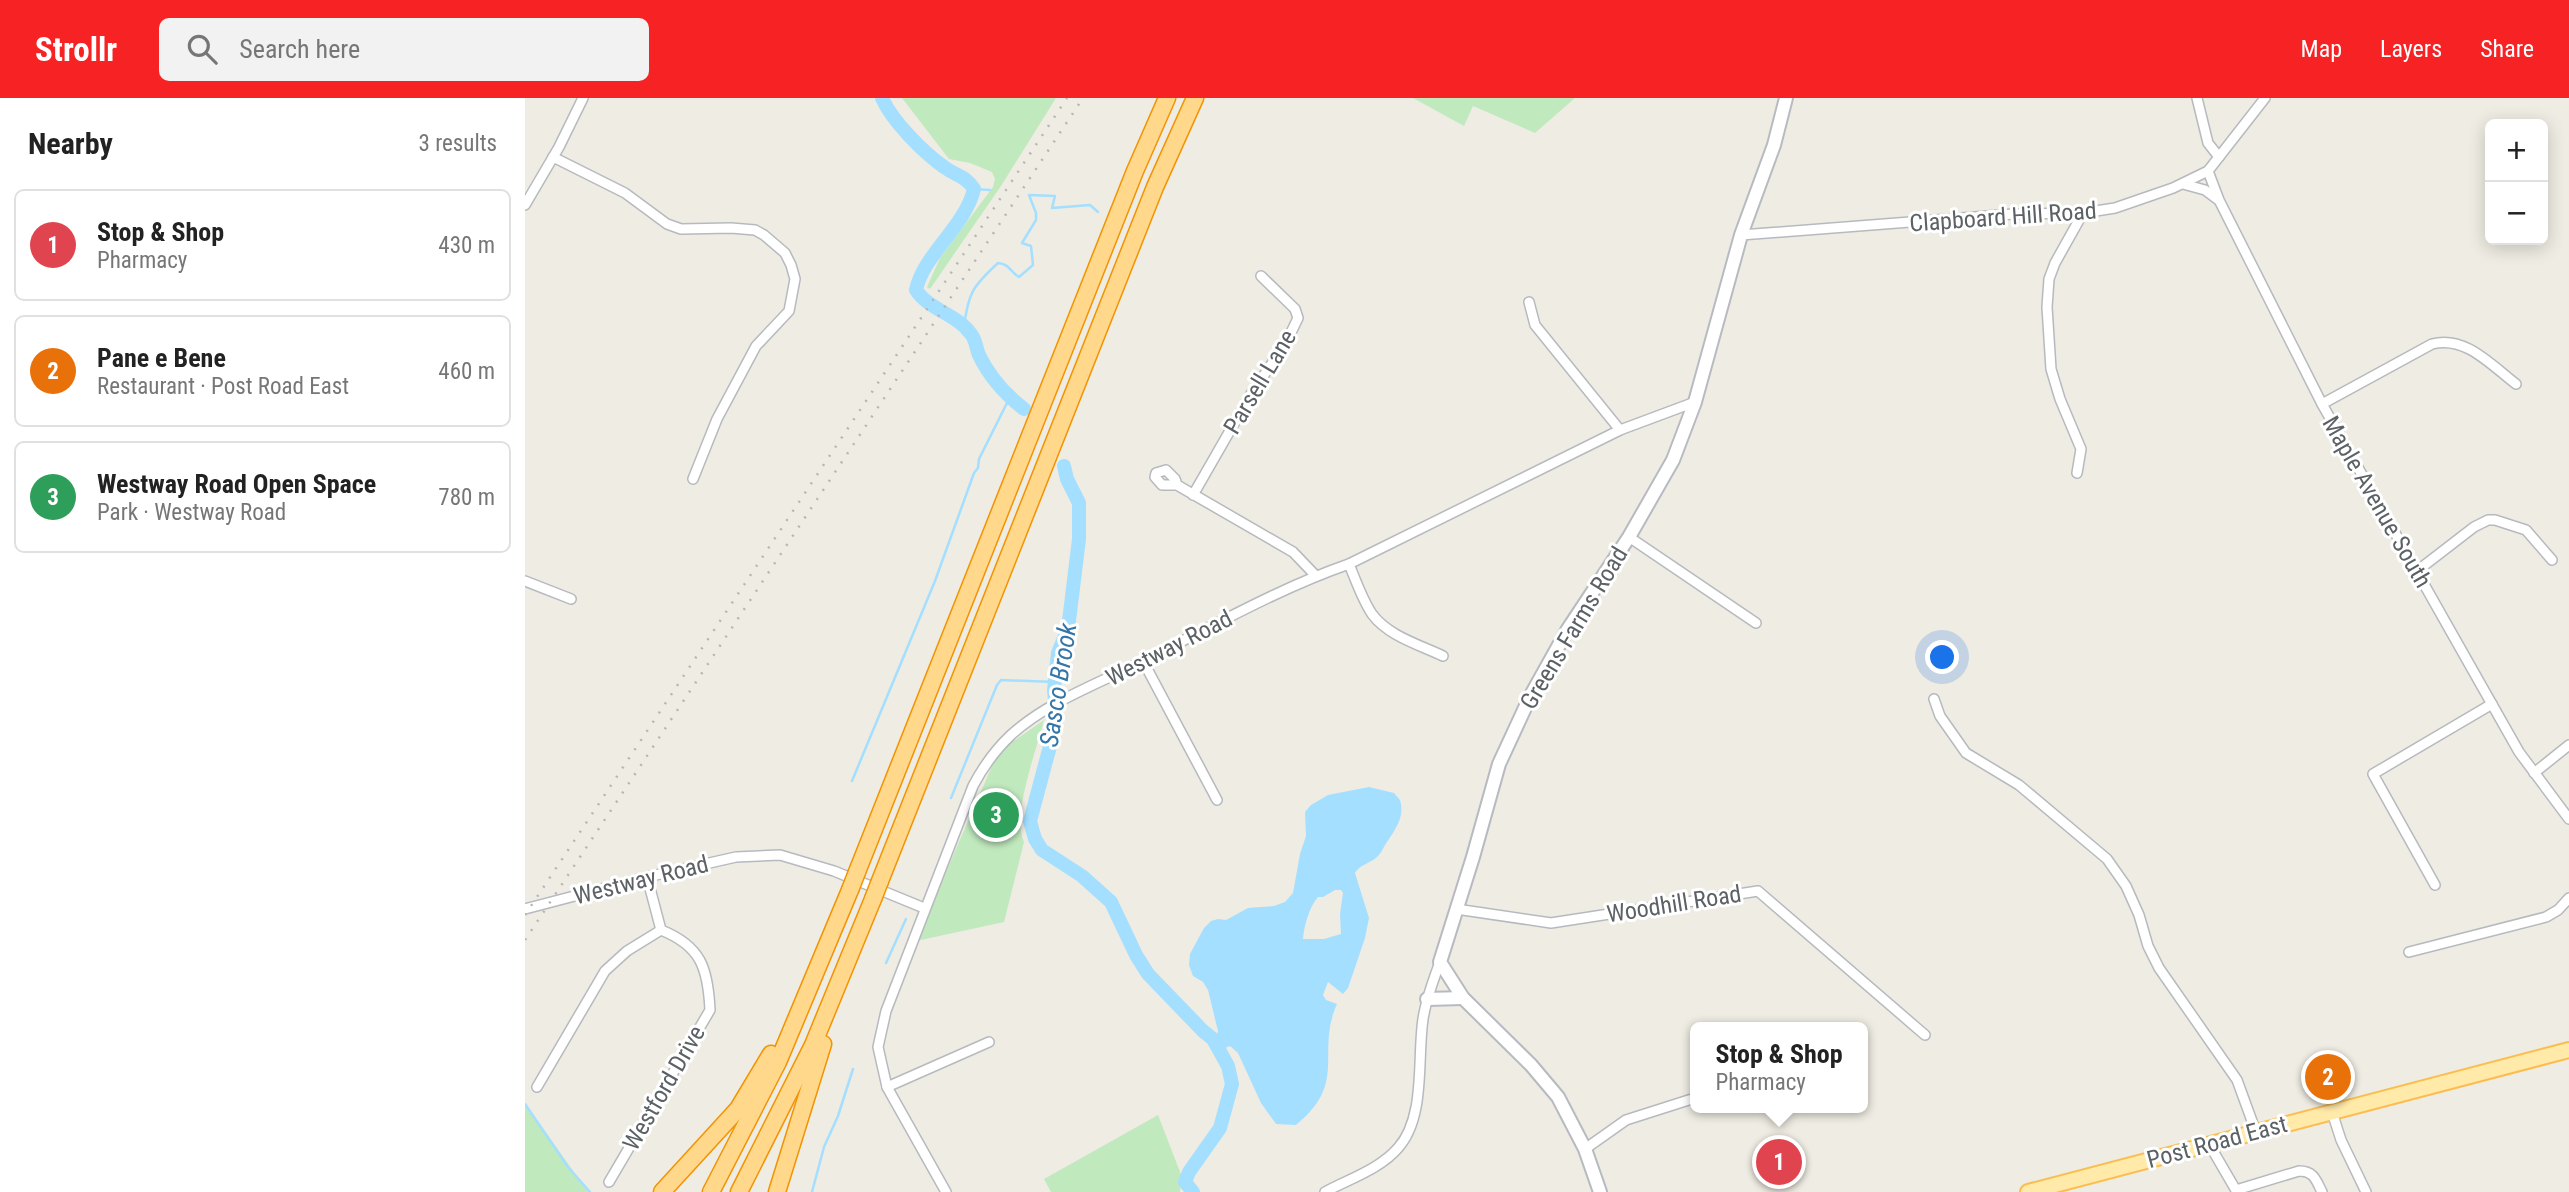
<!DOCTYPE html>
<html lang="en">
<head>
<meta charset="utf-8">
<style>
	:root { --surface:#fff; --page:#f2f2f2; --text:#222; --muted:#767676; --line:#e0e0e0; --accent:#f72223 }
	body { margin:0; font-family:"Roboto Condensed",sans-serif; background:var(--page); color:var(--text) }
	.controls { position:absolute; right:21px; top:21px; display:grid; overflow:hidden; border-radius:10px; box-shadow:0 4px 18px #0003 }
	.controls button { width:63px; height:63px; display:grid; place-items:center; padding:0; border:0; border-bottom:2px solid var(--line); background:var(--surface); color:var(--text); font:35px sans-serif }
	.you { position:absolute; left:1418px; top:560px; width:24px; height:24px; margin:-18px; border:5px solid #fff; border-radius:50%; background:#1a73e8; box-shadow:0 0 0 10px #1a73e833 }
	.badge { display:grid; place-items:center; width:46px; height:46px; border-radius:50%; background:var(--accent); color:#fff; font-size:23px; font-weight:700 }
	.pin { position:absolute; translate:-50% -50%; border:4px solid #fff; box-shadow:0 2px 7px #0006 }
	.popup { position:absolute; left:1165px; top:924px; width:178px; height:91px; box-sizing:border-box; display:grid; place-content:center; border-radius:10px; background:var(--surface); filter:drop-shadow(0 2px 5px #0005); font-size:23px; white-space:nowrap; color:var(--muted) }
	.popup b { font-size:26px; color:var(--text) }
	.popup::after { content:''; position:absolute; left:50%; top:100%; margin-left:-14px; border:14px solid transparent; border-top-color:var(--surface) }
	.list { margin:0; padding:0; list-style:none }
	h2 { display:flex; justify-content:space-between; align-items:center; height:91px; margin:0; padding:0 28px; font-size:30px }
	h2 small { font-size:23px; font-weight:400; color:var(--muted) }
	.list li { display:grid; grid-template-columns:46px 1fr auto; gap:21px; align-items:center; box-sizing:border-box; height:112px; margin:0 14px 14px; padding:0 14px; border:2px solid var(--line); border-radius:10px }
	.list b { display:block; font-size:26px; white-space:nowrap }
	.list p { margin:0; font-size:23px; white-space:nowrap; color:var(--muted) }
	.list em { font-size:23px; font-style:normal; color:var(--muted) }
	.icon { flex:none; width:38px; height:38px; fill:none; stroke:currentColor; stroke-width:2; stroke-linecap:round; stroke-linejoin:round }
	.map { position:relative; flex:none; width:2044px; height:1094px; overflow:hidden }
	header { display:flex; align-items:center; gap:42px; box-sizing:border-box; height:98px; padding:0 35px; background:var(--accent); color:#fff }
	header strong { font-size:33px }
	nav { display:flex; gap:38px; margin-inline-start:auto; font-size:24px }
	.search { width:490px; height:63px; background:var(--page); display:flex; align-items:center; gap:18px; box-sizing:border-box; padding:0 24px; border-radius:10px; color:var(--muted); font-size:26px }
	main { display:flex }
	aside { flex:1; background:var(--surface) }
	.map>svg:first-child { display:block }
	.green { fill:#c1e9be }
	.water { fill:#a4dfff; fill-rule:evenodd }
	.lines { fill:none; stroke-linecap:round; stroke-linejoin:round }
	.stream { stroke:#a4dfff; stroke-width:2.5 }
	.river { stroke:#a4dfff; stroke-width:14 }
	.street-casing { stroke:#b6babf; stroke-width:12 }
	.secondary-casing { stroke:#b7bbc1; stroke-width:16 }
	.primary-casing { stroke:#fcbd4f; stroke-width:18 }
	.highway-casing { stroke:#f39300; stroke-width:19 }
	.street { stroke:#fff; stroke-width:9 }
	.secondary { stroke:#fff; stroke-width:12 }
	.primary { stroke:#ffeaa9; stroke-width:14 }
	.highway { stroke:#ffd88b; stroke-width:16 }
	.rail { stroke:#b5b6b6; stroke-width:2.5; stroke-dasharray:2 9; stroke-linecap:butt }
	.highway-bridge-casing { stroke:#f39300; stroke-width:19; stroke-linecap:butt }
	.highway-bridge { stroke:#ffd88b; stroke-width:16 }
	.labels { text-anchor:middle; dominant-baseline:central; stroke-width:6; stroke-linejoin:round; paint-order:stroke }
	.street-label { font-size:24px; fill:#5b6165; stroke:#fff }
	.water-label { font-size:26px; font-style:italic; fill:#3376a7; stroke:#fff }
</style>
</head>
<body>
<header>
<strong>Strollr</strong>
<div class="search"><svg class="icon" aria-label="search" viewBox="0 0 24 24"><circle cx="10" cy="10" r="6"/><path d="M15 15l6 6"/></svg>Search here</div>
<nav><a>Map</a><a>Layers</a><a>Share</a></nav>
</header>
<main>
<aside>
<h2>Nearby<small>3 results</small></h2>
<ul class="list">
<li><span class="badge" style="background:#e0444e">1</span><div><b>Stop &amp; Shop</b><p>Pharmacy</p></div><em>430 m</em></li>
<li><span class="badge" style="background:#e8710a">2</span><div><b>Pane e Bene</b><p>Restaurant · Post Road East</p></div><em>460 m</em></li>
<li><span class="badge" style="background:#2e9e5b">3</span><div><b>Westway Road Open Space</b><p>Park · Westway Road</p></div><em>780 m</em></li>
</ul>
</aside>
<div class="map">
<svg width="2044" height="1094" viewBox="0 0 2044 1094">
	<rect width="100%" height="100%" fill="#efece3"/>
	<g class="green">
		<polygon points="377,0 531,0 476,88 405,191 402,189 415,160 468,89 470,81 467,74 445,65 424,61"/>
		<polygon points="888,0 1050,0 1010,35 948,8 939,28"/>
		<path d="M519,622c-7,29 -33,96 -20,122l-20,80 -88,19 79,-182 16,-16z"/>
		<polygon points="0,1005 63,1094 0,1094"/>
		<polygon points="633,1017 657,1079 655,1094 526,1094 519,1081"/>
	</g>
	<path class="water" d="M844,689l25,6 6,7c5,17 -4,28 -13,42 -3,4 -5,10 -9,14 -8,8 -18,8 -23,17l14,45 -4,20 -17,50 -5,6 -15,-12 -5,13 3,5 11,4c-22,49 12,78 -41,121l-20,-1 -15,-21 -23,-50 -8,-7 -5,2 -8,-13 1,-4 -10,-41 -5,-8 -10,-6 -4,-11 1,-11 14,-26 7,-7 7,-2 8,1 22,-12 26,-2 11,-4 8,-9 7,-39 6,-18 -1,-24 6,-7 17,-10zM810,792h6l2,3 -3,21 1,20 -17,5h-21c1,-13 6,-32 15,-42h5z"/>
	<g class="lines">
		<g class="stream">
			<polyline points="449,91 465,92"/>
			<path d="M439,229c4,-34 9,-41 34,-64 12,1 12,9 21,14l14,-12 -2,-19 -9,-3 14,-23v-7l-7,-18 26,1 -3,12 38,-3 8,7"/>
			<polyline points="327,683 410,483 449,375 453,370 454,361 485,299"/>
			<polyline points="426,700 472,587 476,582 530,584"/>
			<polyline points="361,865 381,821"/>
			<polyline points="0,1006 43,1069 65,1094"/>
			<polyline points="287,1094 299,1049 313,1018 328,971"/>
		</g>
		<g class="river">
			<path d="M357,0c10,23 41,54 62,69 12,9 22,9 30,22 -9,38 -51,66 -58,101 13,20 41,24 55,44 5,6 5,14 8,21 10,21 27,40 45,54"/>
			<polyline points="539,368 542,381 554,405 554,441 543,531 533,555 529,592 532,622 505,723 510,741 517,752 557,778 586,804 611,857 623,876 678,933 688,941 703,968 707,986 695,1030 664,1074 660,1084 668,1094"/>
		</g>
		<defs>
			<g id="street">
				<polyline points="1672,0 1683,45 1694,59"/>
				<polyline points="28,59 100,95 142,126 156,131 206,130 230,132 239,137 260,155 266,167 270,181 264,213 231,248 192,321 168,381"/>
				<polyline points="1683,73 1694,102 1797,306 1994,654 2044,721"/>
				<polyline points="1658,86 1680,92 1692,101"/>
				<polyline points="0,107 34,49 58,0"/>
				<polyline points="1216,137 1488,116 1558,115 1590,110 1648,90 1683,73 1740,0"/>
				<polyline points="1004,204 1010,227 1095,332"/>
				<path d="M1797,306l110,-60c33,-9 59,21 84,40"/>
				<polyline points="1552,375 1556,351 1535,301 1526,271 1522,209 1524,181 1530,165 1558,115"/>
				<polyline points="652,387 650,381 641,372 631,375 630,379 637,387 652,387 768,454 791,478"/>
				<polyline points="668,397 726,296 761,245 773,220 770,211 736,178"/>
				<polyline points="1104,439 1231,525"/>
				<path d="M824,466c7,17 13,35 23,50 16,22 48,31 71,42"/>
				<polyline points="1892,473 1949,429 1963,422 1970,422 2001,432 2027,462"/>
				<polyline points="0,483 46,501"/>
				<polyline points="618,563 692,702"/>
				<polyline points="1409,601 1415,618 1441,655 1494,687 1582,761 1601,788 1614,817 1623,848 1634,870 1712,982 1731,1034"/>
				<polyline points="2009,675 2044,647"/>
				<polyline points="1910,787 1848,676 1967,606"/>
				<polyline points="0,811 122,779 211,759 255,757 309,773 399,810"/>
				<polyline points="931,811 1026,825 1233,793 1400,937"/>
				<polyline points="1884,854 2021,819 2033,812 2044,800"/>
				<polyline points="12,989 80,873 102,853 136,832"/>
				<polyline points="362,989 464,944"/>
				<polyline points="1807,1014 1816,1042 1841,1094"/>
				<polyline points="1684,1046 1712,1094"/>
				<polyline points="1060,1051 1101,1022 1170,1000"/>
				<path d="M84,1084l101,-172c-2,-42 -9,-64 -49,-80l-14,-53"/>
				<path d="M1711,1092l63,-19c15,0 17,9 23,21"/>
				<path d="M421,1094l-59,-105 -9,-40 8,-36 87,-225c10,-19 22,-36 38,-51 36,-33 87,-51 130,-73 69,-34 136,-73 208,-98l271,-134 75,-28"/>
				<path d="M800,1094c24,-13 55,-23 73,-44 28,-31 19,-90 25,-129 3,-20 10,-38 17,-57"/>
			</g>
			<g id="secondary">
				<polyline points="902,901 938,900"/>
				<polyline points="1075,1094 1060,1051 1033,999 1006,967 938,900 915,864 948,759 974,666 1005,599 1043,531 1104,439 1148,362 1170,304 1216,137 1249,47 1261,0"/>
			</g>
			<polyline id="primary" points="1503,1094 2044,952"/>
			<g id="highway">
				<polyline points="332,774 610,73 642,0"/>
				<polyline points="355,783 630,89 670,0"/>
				<polyline points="137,1094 213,1011 246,956"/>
				<polyline points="186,1094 253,964 325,792"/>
				<polyline points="214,1094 288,947 348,801"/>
				<polyline points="252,1094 298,946"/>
			</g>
		</defs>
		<use href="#street" class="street-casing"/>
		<use href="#secondary" class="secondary-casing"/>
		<use href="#primary" class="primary-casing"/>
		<use href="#highway" class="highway-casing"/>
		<use href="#street" class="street"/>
		<use href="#secondary" class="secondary"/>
		<use href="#primary" class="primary"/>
		<use href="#highway" class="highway"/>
		<g class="rail">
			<polyline points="0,817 542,0"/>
			<polyline points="0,842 558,0"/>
		</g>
		<defs>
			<g id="highway-bridge">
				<polyline points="325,792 332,774"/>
				<polyline points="348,801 355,783"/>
			</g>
		</defs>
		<use href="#highway-bridge" class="highway-bridge-casing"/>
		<use href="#highway-bridge" class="highway-bridge"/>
	</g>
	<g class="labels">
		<g class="street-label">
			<text transform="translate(1478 119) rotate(-4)">Clapboard Hill Road</text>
			<text transform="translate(735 284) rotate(-59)">Parsell Lane</text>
			<text transform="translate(1852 404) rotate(60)">Maple Avenue South</text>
			<text transform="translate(1049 530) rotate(-59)">Greens Farms Road</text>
			<text transform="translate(644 550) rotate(-27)">Westway Road</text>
			<text transform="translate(116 782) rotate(-14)">Westway Road</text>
			<text transform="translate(1149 806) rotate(-9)">Woodhill Road</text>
			<text transform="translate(139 990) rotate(-60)">Westford Drive</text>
			<text transform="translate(1692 1044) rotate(-15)">Post Road East</text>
		</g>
		<g class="water-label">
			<text transform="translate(533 587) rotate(-81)">Sasco Brook</text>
		</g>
	</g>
</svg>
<div class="controls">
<button>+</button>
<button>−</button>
</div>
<div class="you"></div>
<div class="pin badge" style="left:1254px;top:1064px;background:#e0444e">1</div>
<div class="popup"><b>Stop &amp; Shop</b>Pharmacy</div>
<div class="pin badge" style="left:1803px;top:979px;background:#e8710a">2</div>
<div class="pin badge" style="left:471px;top:717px;background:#2e9e5b">3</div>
</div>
</main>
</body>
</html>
